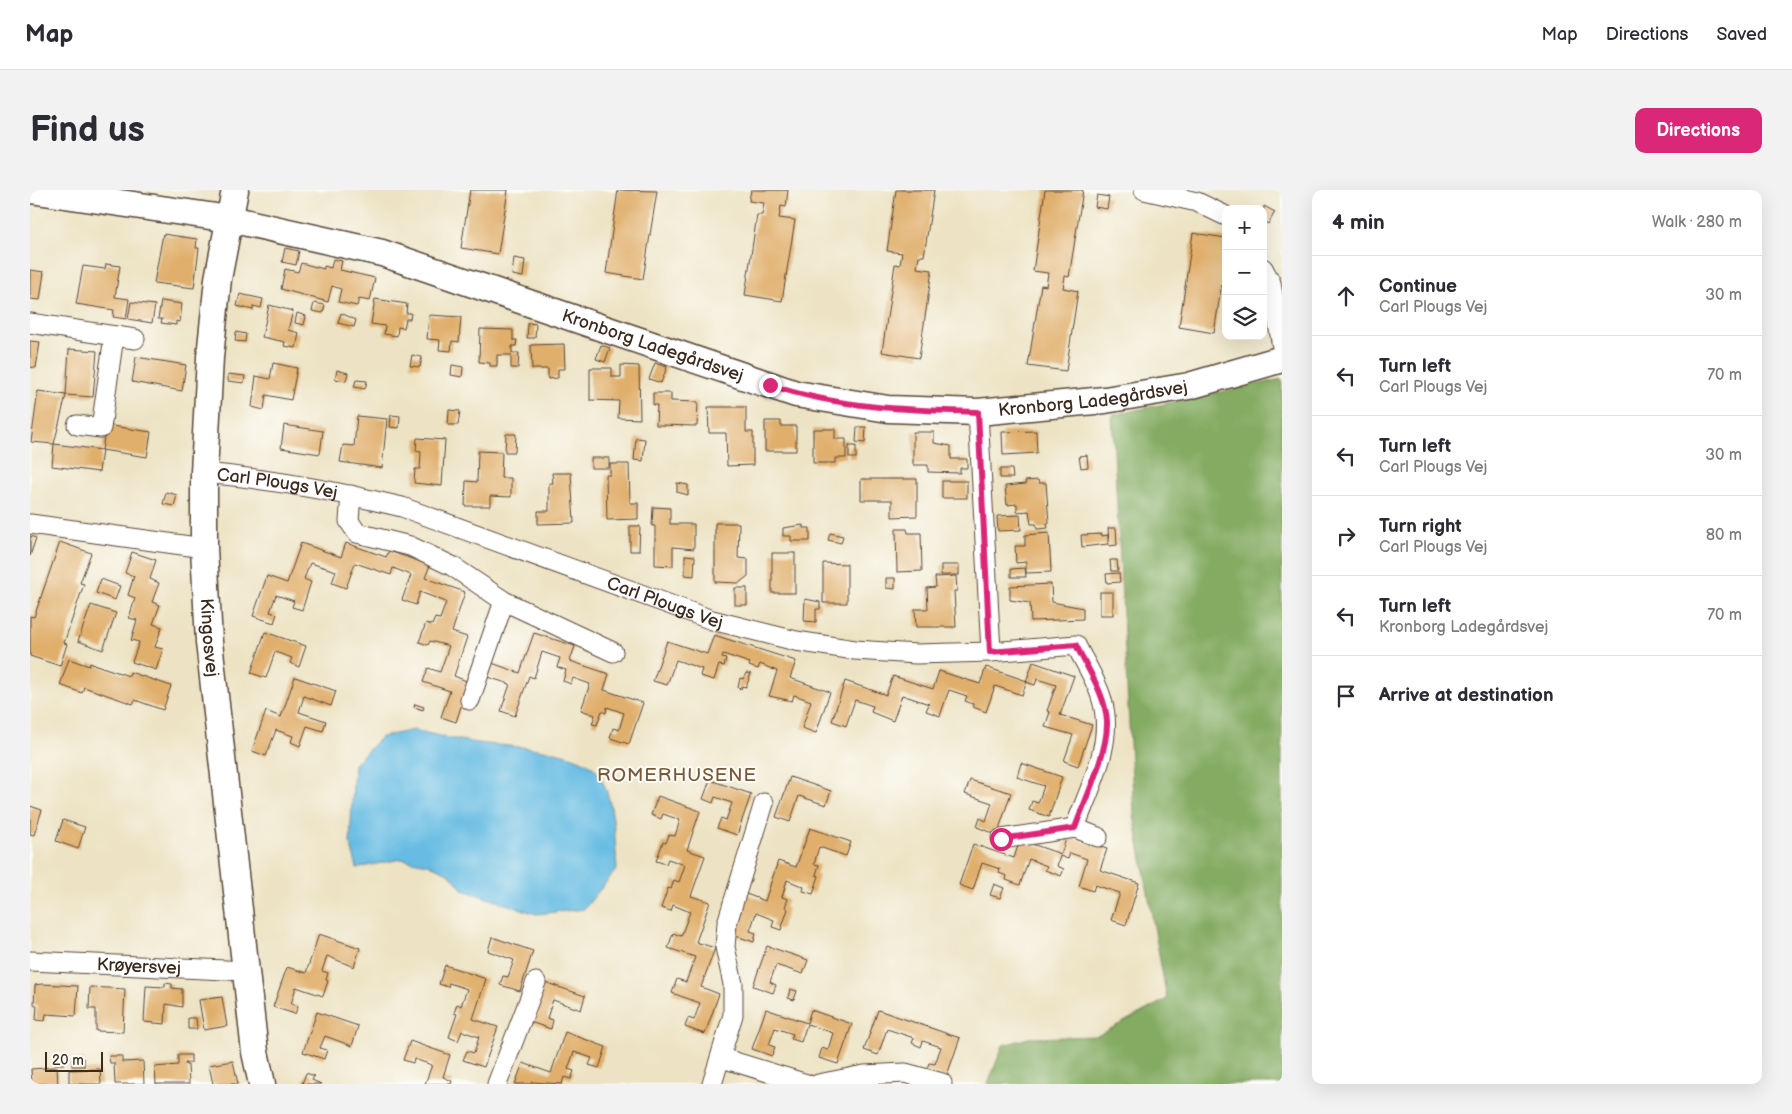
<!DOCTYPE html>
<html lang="en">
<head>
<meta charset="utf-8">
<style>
	:root { --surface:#fff; --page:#f2f2f3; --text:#2b2b33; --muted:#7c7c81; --line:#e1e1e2; --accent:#db2777 }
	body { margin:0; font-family:"Balsamiq Sans",sans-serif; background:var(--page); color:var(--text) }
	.controls { position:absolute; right:15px; top:15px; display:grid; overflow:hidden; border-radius:10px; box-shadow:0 5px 20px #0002 }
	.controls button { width:45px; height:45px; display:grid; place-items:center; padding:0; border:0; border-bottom:1px solid var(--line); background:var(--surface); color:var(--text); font:25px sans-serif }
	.scale { position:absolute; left:15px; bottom:12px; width:58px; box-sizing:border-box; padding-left:5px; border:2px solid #3b2a1e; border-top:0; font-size:14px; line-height:18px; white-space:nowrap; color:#3b2a1e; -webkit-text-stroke:4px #fdfcf7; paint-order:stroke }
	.stop { position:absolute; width:15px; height:15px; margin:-11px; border:4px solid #db2777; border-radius:50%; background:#fff }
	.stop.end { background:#db2777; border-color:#fff; box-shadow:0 1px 5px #0008 }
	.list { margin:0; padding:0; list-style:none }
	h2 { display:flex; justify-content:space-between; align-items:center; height:65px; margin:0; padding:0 20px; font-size:21px }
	h2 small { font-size:16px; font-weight:400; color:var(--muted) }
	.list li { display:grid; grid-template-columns:32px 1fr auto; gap:15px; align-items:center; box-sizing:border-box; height:80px; padding:0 20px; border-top:1px solid var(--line) }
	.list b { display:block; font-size:19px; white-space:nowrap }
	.list p { margin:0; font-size:16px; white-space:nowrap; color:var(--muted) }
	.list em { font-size:16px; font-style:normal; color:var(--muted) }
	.icon { flex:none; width:28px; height:28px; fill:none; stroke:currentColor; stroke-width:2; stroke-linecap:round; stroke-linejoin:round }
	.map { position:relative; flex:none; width:1252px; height:894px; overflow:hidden; border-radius:10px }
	header { display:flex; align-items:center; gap:30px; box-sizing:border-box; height:70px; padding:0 25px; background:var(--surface); border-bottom:1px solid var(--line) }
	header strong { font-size:24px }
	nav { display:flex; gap:28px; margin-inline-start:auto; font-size:18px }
	.intro { display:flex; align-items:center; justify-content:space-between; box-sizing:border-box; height:120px; padding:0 30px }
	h1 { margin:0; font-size:35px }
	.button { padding:12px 22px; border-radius:10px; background:var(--accent); color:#fff; font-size:18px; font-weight:700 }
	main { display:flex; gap:30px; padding:0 30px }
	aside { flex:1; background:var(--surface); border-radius:10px; box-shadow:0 5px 20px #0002 }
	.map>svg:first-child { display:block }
	.forest { fill:#83ab62; stroke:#5f6a40 }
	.water { fill:#66bce3; stroke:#507380 }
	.building { fill:#e0af6c }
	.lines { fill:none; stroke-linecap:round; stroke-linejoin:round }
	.street-casing { stroke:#564637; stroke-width:21 }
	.secondary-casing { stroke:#564637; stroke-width:29 }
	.street { stroke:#fff; stroke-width:19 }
	.secondary { stroke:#fff; stroke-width:26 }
	.route { stroke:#db2777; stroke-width:6 }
	.labels { text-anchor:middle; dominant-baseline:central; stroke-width:4; stroke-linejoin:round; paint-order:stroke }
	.street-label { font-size:18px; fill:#3b2a1e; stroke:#fdfcf7 }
	.neighbourhood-label { font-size:19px; letter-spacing:1px; fill:#755939; stroke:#fdfcf7 }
</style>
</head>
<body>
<header>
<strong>Map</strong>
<nav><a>Map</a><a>Directions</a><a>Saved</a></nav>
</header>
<div class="intro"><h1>Find us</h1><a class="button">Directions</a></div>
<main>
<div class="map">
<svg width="1252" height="894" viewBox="0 0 1252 894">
	<rect width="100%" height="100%" fill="#fdfcf7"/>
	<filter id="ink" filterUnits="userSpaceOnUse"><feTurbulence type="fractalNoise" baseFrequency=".02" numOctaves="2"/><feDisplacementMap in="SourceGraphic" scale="10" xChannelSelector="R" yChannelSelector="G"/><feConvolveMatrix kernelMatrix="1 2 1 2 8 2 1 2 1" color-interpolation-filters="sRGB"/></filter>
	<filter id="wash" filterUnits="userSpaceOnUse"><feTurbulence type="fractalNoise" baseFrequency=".0096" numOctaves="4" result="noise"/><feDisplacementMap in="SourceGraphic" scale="20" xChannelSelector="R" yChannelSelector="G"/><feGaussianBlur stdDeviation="1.12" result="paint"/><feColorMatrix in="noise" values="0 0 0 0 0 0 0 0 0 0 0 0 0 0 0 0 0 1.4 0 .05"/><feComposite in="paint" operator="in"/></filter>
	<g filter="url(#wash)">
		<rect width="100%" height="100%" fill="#ede3c4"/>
		<polygon class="forest" points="1252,189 1252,894 958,894 973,855 999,848 1067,846 1137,809 1104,625 1082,225"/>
		<path class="water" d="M384,540c21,5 42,10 64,13 29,4 108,4 122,33 15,29 15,62 17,93l-33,40 -48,5 -73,-24 -13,-16 -22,-10 -27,-5 -44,9 -7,-26 4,-78 27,-27z"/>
		<g id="blocks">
			<g class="building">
				<polygon points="440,0 478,0 468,64 431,58"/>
				<polygon points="588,0 627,1 613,89 576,83"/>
				<polygon points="721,0 758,0 756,17 751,16 749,28 765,30 752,111 715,105 727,25 732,25 734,13 719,11"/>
				<polygon points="866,0 904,0 894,66 889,66 887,78 902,80 889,168 852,162 865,74 870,75 872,63 857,61"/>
				<polygon points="1015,0 1053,0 1039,87 1035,86 1033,98 1048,101 1036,181 998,176 1011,95 1016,96 1018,83 1003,81"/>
				<polygon points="1067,5 1079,7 1077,19 1065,17"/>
				<polygon points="1234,16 1245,22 1238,34 1233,31"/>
				<polygon points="1163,43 1196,48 1196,67 1184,143 1149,137"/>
				<polygon points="133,44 167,49 166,58 169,58 164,98 124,93"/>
				<polygon points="255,58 269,61 266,75 252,72"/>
				<polygon points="484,68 495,70 493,87 482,85"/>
				<polygon points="303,69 312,71 310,80 345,88 340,111 329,109 327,116 308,112 311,99 302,96 298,112 251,99 255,79 268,82 271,73 294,79 294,76 301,78"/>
				<polygon points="76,74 90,76 85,107 99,109 96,129 83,127 84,120 46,114 53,76 75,79"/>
				<polygon points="0,80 14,82 10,110 0,109"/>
				<polygon points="210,104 233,109 231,118 223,116 223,120 207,116"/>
				<polygon points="345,109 377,114 376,123 381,123 380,129 376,129 374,138 368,137 367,146 354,144 355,136 341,134"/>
				<polygon points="131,111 152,114 150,132 146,131 146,135 131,133 132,129 128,129"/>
				<polygon points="101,112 125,115 122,133 98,129"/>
				<polygon points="284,113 295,115 293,123 282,121"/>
				<polygon points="239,115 263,121 258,140 269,143 266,158 254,156 255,152 232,147"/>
				<polygon points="267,123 276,126 274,135 265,133"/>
				<polygon points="311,123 326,130 324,137 308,133"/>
				<polygon points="399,125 431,127 429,152 422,151 421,161 409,160 410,150 397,149"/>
				<polygon points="498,133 506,134 505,148 497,148"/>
				<polygon points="450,139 483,140 483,150 487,150 486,156 482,156 482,163 489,163 488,178 481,178 481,165 467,165 467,176 460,176 460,173 449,172"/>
				<polygon points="206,142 216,144 215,152 205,151"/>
				<polygon points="0,151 10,152 6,178 0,177"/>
				<polygon points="534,154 535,179 528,179 528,188 518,189 518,179 502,179 501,155"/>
				<polygon points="571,155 580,158 575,172 566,169"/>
				<polygon points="39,159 67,161 63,207 36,205"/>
				<polygon points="382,165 392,167 390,177 380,176"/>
				<polygon points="106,167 156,175 152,201 102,192"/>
				<polygon points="243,173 267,178 261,210 236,205 234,220 222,217 226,186 240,189"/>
				<polygon points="625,173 637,177 631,193 619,189"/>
				<polygon points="422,175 433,177 432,187 421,185"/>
				<polygon points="591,175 609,176 610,229 588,228 589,211 560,210 560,178 582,178 582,187 591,187"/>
				<polygon points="307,180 318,183 316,191 305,189"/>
				<polygon points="198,184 215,186 214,193 198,191"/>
				<polygon points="326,190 337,191 335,199 324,197"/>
				<polygon points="8,201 36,205 24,254 1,252"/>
				<polygon points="623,203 641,203 641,211 668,212 667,236 626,235 627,215 623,215"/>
				<polygon points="678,217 716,217 716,242 723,242 723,275 697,276 696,243 679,243"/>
				<polygon points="419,220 430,221 428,235 418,235"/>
				<polygon points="361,225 370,226 369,238 360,237"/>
				<polygon points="327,226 357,229 352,278 310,272 313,255 324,256"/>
				<polygon points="735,231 751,231 751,236 766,236 766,261 735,261"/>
				<polygon points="76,235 121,242 117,267 72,260"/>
				<polygon points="254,235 293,241 290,264 251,258"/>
				<polygon points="827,237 836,237 835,253 826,252"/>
				<polygon points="783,239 805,239 805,249 816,249 816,268 805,268 805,273 783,273"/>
				<polygon points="1006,241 1007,263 973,265 972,242"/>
				<polygon points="883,242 904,242 904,253 921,256 921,269 937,269 937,278 930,278 930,283 898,282 898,275 883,275"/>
				<polygon points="476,244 486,244 485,262 475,262"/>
				<polygon points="387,248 415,250 412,296 384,293 385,279 390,279 391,262 386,261"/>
				<polygon points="606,248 615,249 613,271 604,270"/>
				<polygon points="24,254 72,260 69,282 22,276"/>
				<rect x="819" y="256" width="7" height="12"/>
				<polygon points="448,261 472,262 471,288 481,288 481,307 460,306 460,316 435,316 436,291 447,292"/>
				<polygon points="1057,265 1058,277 1051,278 1049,266"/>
				<rect x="561" y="268" width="18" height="10"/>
				<polygon points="580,274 599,274 600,313 608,313 608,329 577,330 576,285 580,285"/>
				<polygon points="970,279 982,279 983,288 970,288"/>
				<polygon points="522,283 541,283 544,333 508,334 508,321 519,321 519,293 523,293"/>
				<polygon points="831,289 887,289 887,326 862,327 862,310 831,310"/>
				<polygon points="1008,290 1009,293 1016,293 1019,333 1017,333 1018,338 1007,339 1006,334 1001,334 999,321 987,322 987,314 977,315 975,296 996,294 995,291"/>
				<rect x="912" y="291" width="25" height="17"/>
				<polygon points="647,293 658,295 658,305 647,302"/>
				<polygon points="136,302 147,305 144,316 133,314"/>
				<polygon points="623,317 640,318 640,334 664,334 664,359 643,357 643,376 625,375 625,336 622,336"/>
				<polygon points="990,325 991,340 968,341 967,326"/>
				<polygon points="685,333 709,333 708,368 718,369 718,386 709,393 685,392"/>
				<polygon points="773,335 773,338 780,338 780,351 761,351 761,346 753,346 753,338"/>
				<polygon points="600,336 610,336 609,361 600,361"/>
				<polygon points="1078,338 1086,338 1087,355 1079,356"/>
				<polygon points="866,339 877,339 878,343 891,343 892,381 867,382"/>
				<polygon points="800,343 813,346 811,353 798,350"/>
				<polygon points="1019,343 1021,382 996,383 996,372 986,373 985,356 995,356 995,345"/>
				<polygon points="1072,344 1072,346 1078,345 1078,354 1052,357 1051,345"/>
				<polygon points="0,346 6,348 0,366"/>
				<polygon points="30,352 61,363 50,393 54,394 34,453 37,454 30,476 0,466 0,426 4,427"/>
				<polygon points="271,353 311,367 316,353 356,367 359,361 400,375 395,388 435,402 422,442 437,447 424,486 439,492 426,532 411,527 420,501 393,492 398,478 410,482 419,456 400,451 398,455 389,452 396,433 402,435 405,428 410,429 416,412 390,402 386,415 372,410 381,385 363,378 361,385 325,373 316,398 302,393 306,381 280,373 274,389 281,392 272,420 262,417 264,411 246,405 240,422 247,424 244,433 223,426 237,386 257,393"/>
				<polygon points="102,362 126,370 120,389 129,393 122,412 130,415 123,434 132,437 125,457 133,459 126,480 102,472 109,452 101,450 107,430 99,428 105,408 98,405 104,386 95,383"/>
				<rect x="742" y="363" width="23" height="40"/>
				<polygon points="655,365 665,366 664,386 655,385"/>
				<polygon points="1080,370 1087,370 1088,381 1081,381"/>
				<polygon points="793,373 817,374 817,413 793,413"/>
				<rect x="911" y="375" width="18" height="10"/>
				<polygon points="995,378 996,387 981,387 981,379"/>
				<polygon points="1089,383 1090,392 1077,393 1076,384"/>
				<polygon points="926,386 927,401 924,401 926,437 886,437 885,419 898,419 897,398 906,397 905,387"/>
				<polygon points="856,388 865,388 865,399 856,398"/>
				<polygon points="71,389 90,396 85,410 66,403"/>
				<polygon points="1021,394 1022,412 1053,418 1053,429 1001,431 1000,413 980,410 980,396"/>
				<rect x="705" y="398" width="12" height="17"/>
				<rect x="1070" y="402" width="13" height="23"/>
				<polygon points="775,409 790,412 790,419 786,419 786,432 774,431"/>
				<polygon points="61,415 86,423 73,460 48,451"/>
				<polygon points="235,442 276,456 269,477 260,473 262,468 245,462 236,488 221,483"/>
				<polygon points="504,443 545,456 540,471 579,484 574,500 613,513 599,554 580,548 583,538 589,540 594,523 577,517 576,523 572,521 567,535 562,534 565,525 551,520 560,494 543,488 541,494 533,491 536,480 527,477 530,468 512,462 504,488 499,486 485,526 471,521 480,494 454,486 459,472 490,483"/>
				<polygon points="684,445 766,471 760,488 800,502 786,543 772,538 781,511 764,505 762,511 739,506 747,481 730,474 728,479 719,476 720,473 693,464 692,468 696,469 694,476 689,475 684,490 670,486 672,479 646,470 637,495 623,491 637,451 677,464"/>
				<polygon points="39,469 59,476 60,473 99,486 100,482 141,496 133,520 105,510 103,514 54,497 52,503 30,495"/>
				<polygon points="1003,472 1044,486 1030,525 1062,535 1048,576 1034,571 1043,545 1015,537 1020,522 1017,521 1026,495 1007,489 1005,495 996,492"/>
				<polygon points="956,477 997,491 992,505 965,496 956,522 943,517 943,514 935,511 937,506 919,500 910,526 896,521 899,514 872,505 863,531 841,522 843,516 825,510 816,536 802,531 815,491 856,505 863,486 903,499 909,481 950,494"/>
				<polygon points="716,483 721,484 716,497 712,496 711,499 708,498 710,488 713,489"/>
				<polygon points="265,487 306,501 301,516 274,506 269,522 296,531 293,541 277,536 270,556 261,552 263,546 246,540 236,566 222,561 236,521 251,527"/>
				<polygon points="385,514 394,517 393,520 384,517"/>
				<polygon points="991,573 1032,587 1019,627 999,620 1002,611 1008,613 1014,596 987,587"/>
				<polygon points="760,587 801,601 796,615 769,606 760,632 746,627"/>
				<polygon points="680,590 721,604 707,645 687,638 691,628 696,630 702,613 685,607 683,613 673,609"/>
				<polygon points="940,590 981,603 967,645 947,637 950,628 956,631 962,613 935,604"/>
				<polygon points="628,606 670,621 657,660 675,666 661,706 680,712 666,752 685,758 671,797 689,804 675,844 655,837 658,828 664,830 670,813 642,803 647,789 656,792 665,767 638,758 643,743 651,746 660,722 643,715 641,721 631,718 638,698 641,699 644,690 649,692 655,675 638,669 636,674 626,671 633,652 636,653 639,645 645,646 650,630 633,624 631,629 621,625"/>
				<polygon points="0,616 12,620 4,645 0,644"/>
				<polygon points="33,630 55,637 48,659 26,651"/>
				<polygon points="780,638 821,652 816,666 789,657 784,674 789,675 786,685 789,686 783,704 773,701 774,697 757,690 752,707 758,709 755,717 758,719 751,740 742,737 744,730 726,723 720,741 726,743 724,752 703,745 716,704 735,711 748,671 766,677"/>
				<polygon points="1037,646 1077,659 1070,680 1109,693 1096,735 1081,730 1090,703 1065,695 1063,701 1049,696 1057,669 1040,663 1038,669 1030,666 1027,676 1034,679 1031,686 1015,680 1017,676 999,669 990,695 976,690 977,686 969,683 970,679 952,673 943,700 929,695 943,654 984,668 990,650 1031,664"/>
				<polygon points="964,694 974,698 970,708 960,705"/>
				<polygon points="289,744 330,758 324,777 297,766 292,781 298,783 296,790 298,791 293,806 266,797 261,814 268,816 265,824 243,817 257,777 276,783"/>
				<polygon points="462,747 503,761 490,801 470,795 473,786 478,787 484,770 458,761"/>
				<polygon points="737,756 778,770 773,784 746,775 740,792 746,795 743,803 723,796"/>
				<polygon points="415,775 456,789 443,829 468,837 454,877 433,870 437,861 444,863 449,847 432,841 428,851 419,847 427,824 424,823 427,814 431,816 437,799 419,793 418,797 409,794"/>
				<polygon points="514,792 555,806 551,820 523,810 517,828 523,830 521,839 500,832"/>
				<polygon points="135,793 142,794 142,798 152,799 152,817 136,814 135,834 114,832 116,796 135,797"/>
				<polygon points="12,794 48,796 46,826 16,824 15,831 6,830 7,815 4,815 5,795"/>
				<polygon points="60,797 95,799 93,842 66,841 66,819 59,819"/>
				<polygon points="760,799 767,801 764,810 758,808"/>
				<polygon points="192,807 197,836 174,840 169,810"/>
				<polygon points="736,819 777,833 781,820 822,834 808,874 789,868 792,858 798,860 803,843 777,834 771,852 761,849 763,844 745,838 739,855 745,857 742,866 722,859"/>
				<polygon points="848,820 930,848 916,888 896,882 899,873 905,874 911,857 893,851 891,857 882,853 884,848 857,839 848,865 834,860"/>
				<polygon points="287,822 328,836 322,856 295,846 290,858 297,860 294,869 273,862"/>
				<polygon points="158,828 166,828 167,839 158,839"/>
				<polygon points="535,842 576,857 569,878 559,875 562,868 544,862 538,879 544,881 541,889 534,887 532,894 502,892 501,894 485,894 493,873 521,883"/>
				<polygon points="380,851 420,865 413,887 422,891 421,894 395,894 402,875 384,869 383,873 373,870"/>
				<polygon points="24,865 34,865 34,874 25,874"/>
				<polygon points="148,865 161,865 161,873 155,873 156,875 158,875 159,894 126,894 125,877 148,875"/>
				<polygon points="79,866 92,866 92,872 113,871 114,894 85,894 84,873 80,873"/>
				<rect x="42" y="869" width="12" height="7"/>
				<polygon points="203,871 208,894 183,894 179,875"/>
				<polygon points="27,877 28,894 2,894 1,879"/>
				<polygon points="70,879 71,894 39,894 39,880"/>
				<polygon points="276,883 284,886 282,890 291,894 272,894"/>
			</g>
		</g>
	</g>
	<g filter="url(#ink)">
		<use href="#blocks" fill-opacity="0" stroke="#564637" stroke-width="1"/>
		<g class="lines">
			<defs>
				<g id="street">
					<polyline points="1114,0 1167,12 1196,26"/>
					<polyline points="1233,78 1241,93 1252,157"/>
					<polyline points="0,133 105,149"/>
					<polyline points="948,222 961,462"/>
					<polyline points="47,235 71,238 84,146"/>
					<path id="s1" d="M174,283c67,6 132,18 198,34l310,113 84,21 59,9 61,4 75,-2 85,-7c8,17 21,36 26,55 13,43 -13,88 -27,128"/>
					<polyline points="321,305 319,331 327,343 380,356 422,376 474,411 583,462"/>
					<polyline points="0,334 174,358"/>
					<polyline points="440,510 474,411"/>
					<polyline points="971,649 1045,638 1068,647"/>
					<path id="s2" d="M0,771l217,10"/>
					<polyline points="692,868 777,894"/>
					<polyline points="467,894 506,792"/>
					<polyline points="682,894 703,825 703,794 695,757 697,733 734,613"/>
					<polyline points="788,894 834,885 875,883 912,893"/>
				</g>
				<g id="secondary">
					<path id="s3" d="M0,0l200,29 152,34 414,141 92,15 90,3 127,-12 84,-14 93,-27"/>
					<path id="s4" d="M205,0l-17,89 -8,78 -6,116v75l5,94 46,410 7,32"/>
				</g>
			</defs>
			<use href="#street" class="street-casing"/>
			<use href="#secondary" class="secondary-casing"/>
			<use href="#street" class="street"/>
			<use href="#secondary" class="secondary"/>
		</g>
	</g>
	<g class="lines" filter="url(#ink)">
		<path class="route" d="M740,195c67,23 138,25 208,27l12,240 86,-7c11,23 30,50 31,77 1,30 -22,78 -32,106l-74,11"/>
	</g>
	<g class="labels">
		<g class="street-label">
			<text stroke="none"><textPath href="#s3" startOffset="644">Kronborg Ladegårdsvej</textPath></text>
			<text stroke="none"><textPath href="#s3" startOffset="1094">Kronborg Ladegårdsvej</textPath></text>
			<text stroke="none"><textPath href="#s1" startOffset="74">Carl Plougs Vej</textPath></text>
			<text stroke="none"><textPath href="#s1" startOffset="481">Carl Plougs Vej</textPath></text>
			<text stroke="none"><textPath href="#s4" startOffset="450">Kingosvej</textPath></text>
			<text stroke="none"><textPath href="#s2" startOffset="109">Krøyersvej</textPath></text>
		</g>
		<g class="neighbourhood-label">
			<text x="647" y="585">ROMERHUSENE</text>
		</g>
	</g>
</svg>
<div class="controls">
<button>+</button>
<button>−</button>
<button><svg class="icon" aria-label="layers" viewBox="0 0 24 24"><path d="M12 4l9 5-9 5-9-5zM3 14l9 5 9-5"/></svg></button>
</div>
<div class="scale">20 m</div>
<div class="stop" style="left:971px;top:649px"></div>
<div class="stop end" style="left:740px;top:195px"></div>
</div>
<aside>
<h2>4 min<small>Walk · 280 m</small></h2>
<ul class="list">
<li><svg class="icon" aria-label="ahead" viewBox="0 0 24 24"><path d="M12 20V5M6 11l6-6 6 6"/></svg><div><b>Continue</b><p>Carl Plougs Vej</p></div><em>30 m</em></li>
<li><svg class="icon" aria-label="left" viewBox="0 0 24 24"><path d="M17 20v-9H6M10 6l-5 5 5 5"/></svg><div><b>Turn left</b><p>Carl Plougs Vej</p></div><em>70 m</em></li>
<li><svg class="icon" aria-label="left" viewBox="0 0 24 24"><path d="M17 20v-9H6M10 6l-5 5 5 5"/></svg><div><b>Turn left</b><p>Carl Plougs Vej</p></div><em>30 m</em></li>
<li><svg class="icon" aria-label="right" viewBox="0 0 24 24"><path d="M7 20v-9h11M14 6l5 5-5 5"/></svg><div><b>Turn right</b><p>Carl Plougs Vej</p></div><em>80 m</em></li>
<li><svg class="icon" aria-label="left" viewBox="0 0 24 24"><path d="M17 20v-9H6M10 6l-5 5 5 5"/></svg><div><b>Turn left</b><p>Kronborg Ladegårdsvej</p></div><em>70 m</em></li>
<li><svg class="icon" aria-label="arrive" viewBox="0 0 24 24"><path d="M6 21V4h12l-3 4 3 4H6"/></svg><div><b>Arrive at destination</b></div></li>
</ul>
</aside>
</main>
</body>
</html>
